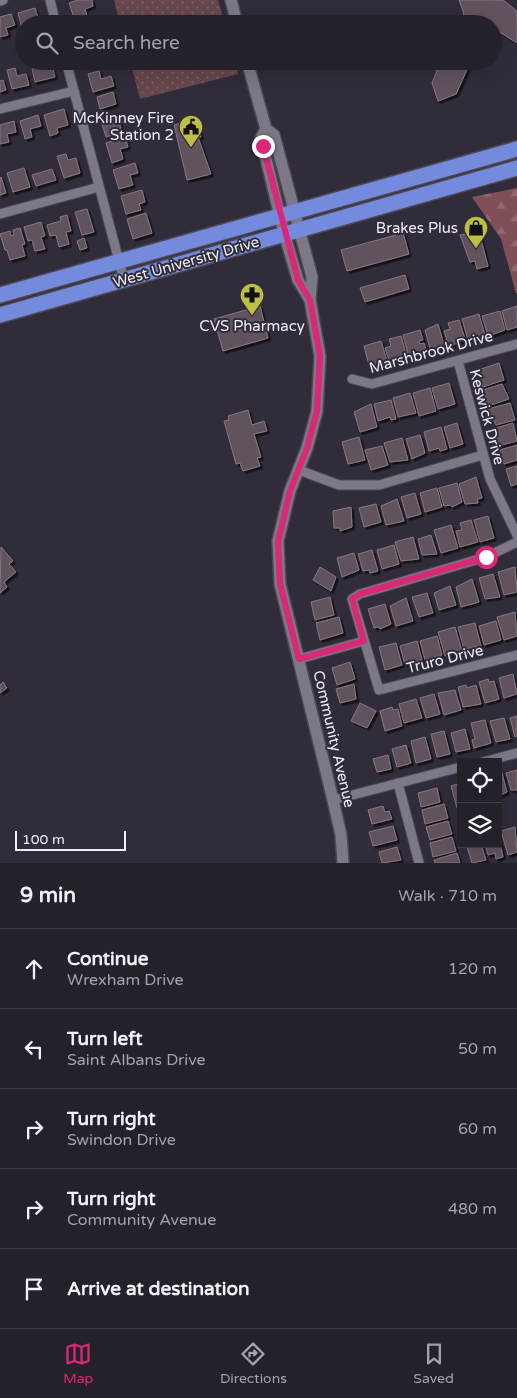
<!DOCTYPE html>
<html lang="en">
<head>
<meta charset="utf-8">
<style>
	:root { --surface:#25212b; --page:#312e37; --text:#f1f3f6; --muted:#a3a3a9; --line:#423e47; --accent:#db2777 }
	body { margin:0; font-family:"Varela Round",sans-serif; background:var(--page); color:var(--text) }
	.controls { position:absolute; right:15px; bottom:15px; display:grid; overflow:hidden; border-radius:0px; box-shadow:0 5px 20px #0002 }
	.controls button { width:45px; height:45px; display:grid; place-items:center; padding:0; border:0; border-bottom:1px solid var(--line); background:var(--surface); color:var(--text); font:25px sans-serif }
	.scale { position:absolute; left:15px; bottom:12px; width:111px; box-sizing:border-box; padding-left:5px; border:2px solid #f1eef7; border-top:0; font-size:14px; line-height:18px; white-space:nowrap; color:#f1eef7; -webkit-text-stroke:4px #312c39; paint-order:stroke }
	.stop { position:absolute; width:15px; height:15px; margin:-11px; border:4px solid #db2777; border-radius:50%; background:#fff }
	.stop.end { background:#db2777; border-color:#fff; box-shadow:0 1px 5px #0008 }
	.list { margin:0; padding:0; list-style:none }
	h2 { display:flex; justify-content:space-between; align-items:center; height:65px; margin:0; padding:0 20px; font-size:21px }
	h2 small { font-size:16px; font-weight:400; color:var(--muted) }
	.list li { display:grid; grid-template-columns:32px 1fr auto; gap:15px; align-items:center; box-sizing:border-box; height:80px; padding:0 20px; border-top:1px solid var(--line) }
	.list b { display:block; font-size:19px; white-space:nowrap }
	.list p { margin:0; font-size:16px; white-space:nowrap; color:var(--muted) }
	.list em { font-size:16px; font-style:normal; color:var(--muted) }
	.icon { flex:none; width:28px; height:28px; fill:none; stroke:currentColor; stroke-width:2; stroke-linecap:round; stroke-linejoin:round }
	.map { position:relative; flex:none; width:517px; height:863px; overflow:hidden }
	.search { position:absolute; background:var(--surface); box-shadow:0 5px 20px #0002; left:15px; right:15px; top:15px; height:55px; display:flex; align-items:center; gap:12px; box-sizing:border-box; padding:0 18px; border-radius:28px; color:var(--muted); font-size:19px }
	.sheet { height:465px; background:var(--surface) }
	nav { display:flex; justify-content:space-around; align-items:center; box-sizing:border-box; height:70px; border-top:1px solid var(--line); background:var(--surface); font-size:14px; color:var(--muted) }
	nav a { display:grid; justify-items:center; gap:2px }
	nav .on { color:var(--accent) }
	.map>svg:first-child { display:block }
	.grass { fill:url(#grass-dots) }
	.forest { fill:url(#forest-firs) }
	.building { fill:#61535d; stroke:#867882; filter:url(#shadow) }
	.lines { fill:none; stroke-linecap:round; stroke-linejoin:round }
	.minor-casing { stroke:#4d4954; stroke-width:11 }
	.tertiary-casing { stroke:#4d4954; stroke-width:14 }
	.trunk-casing { stroke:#4d4954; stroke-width:18 }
	.minor { stroke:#7d7786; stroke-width:9 }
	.tertiary { stroke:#7d7786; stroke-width:11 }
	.trunk { stroke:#748adc; stroke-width:15 }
	.route { stroke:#db2777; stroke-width:6 }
	.labels { text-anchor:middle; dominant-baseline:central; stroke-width:4; stroke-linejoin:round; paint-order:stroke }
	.poi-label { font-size:15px; fill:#f1eef7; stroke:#312c39; text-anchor:end }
	.street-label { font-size:15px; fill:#f1eef7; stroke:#312c39 }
</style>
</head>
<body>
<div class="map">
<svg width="517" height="863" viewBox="0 0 517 863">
	<defs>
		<pattern id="grass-dots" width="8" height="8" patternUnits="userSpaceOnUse" patternTransform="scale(1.25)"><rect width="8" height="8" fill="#66474b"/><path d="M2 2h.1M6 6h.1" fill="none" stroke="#7c6266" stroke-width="1.8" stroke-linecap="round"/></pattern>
		<pattern id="forest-firs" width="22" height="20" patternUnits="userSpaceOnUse" patternTransform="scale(1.25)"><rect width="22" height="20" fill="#804f57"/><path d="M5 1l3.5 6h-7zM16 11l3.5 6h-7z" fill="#926970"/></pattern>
		<filter id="shadow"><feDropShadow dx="2.5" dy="2.5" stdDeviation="0" flood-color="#0009"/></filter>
	</defs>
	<rect width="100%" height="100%" fill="#312c39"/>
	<g class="grass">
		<polygon points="114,0 218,0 225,24 120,24"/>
		<polygon points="130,61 234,61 238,74 140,99"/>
	</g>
	<polygon class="forest" points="517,188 517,293 516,293 501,239 472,197"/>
	<g class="building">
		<polygon points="78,0 92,0 93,6 85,9 87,17 75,21 69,3"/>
		<polygon points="459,0 503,0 517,11 517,43 493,28 493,24 458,24 464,14"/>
		<polygon points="35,8 40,24 24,24 22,29 18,13"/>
		<polygon points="11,14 15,25 6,28 8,35 0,37 0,17"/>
		<polygon points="42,61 51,61 55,77 35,82 32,69 43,66"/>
		<polygon points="85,61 99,61 100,64 87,67"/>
		<polygon points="441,61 471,61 456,94 438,101 432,83"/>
		<polygon points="15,68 17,76 26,74 29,85 12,89 7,70"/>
		<polygon points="99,71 101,79 111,76 114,86 93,92 88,74"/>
		<polygon points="3,80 6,90 0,92 0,81"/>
		<polygon points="113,92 116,104 100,109 97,97"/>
		<polygon points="64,109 68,125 57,128 58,133 50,136 44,115"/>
		<polygon points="38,115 41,126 30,129 32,137 25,139 20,121"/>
		<polygon points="117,116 121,128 115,130 116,134 106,137 101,121"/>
		<polygon points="196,119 201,137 198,137 211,174 187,180 174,125"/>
		<polygon points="14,121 16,132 7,134 9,142 0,144 0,125"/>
		<polygon points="125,137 128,147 120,149 123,159 112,163 106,143"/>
		<polygon points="66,154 68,160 76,158 80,173 64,178 57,156"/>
		<polygon points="135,163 138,173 130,175 133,185 119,189 113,170"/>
		<polygon points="24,168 30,187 13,192 7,173"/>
		<polygon points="52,169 56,180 36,186 32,175"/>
		<polygon points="1,177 6,193 0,195 0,178"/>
		<polygon points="142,190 145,202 139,204 141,210 126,214 121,196"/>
		<polygon points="87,209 94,232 82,235 75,212"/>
		<polygon points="146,213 152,233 133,239 127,219"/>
		<polygon points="67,215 71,231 66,232 69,244 59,247 56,235 50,236 47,225 61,221 60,217"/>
		<polygon points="41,222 45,236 41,237 45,249 35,251 32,240 28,241 24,227"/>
		<polygon points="20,228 25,244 22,245 25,256 10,260 7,250 5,250 0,234 10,231 11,236 14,235 13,230"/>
		<polygon points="479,232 488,266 477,269 475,261 470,262 460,235"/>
		<polygon points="403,233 409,254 347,271 341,250"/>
		<polygon points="84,238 87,248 80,250 77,241"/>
		<polygon points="405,275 409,289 365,302 360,288"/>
		<polygon points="260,306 268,338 223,351 214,319"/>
		<polygon points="517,306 517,327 507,330 502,311"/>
		<polygon points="500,311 505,330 488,336 482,316"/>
		<polygon points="479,314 485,335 468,340 462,319"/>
		<polygon points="459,320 465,339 449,347 444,331 450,329 448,323"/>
		<polygon points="438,324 445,348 431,352 425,330"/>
		<polygon points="420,330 423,340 419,341 420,344 424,343 427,353 409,358 403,335"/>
		<polygon points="401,336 407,358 390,363 385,348 391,346 389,339"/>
		<polygon points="381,341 387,361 370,369 364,346"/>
		<polygon points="499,363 504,380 483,387 478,370"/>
		<polygon points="449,383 455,404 438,409 432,388"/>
		<polygon points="502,384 509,399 488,406 483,390"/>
		<polygon points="430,388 436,411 419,416 413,393"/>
		<polygon points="410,393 416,413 398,417 393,398"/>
		<polygon points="391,400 396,419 391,420 390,417 378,421 374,404"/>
		<polygon points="510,403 515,420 496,425 488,409"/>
		<polygon points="371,404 377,427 360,432 354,412"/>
		<polygon points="248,410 252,425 264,421 267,431 254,434 261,457 257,458 260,466 243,471 240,463 236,464 224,421 229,420 228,416"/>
		<polygon points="457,423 463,444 450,448 444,427"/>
		<polygon points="513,423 517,441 498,446 496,428"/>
		<polygon points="441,427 447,449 440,451 439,448 429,451 424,432"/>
		<polygon points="420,435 425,453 412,459 406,439"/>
		<polygon points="359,437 365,460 348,464 342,442"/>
		<polygon points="402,438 408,460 390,462 384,443"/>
		<polygon points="517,445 517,460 504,464 500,450"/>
		<polygon points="382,446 388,465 371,470 365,450"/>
		<polygon points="517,466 517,484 511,486 506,469"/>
		<polygon points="476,477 482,498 477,499 478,503 465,504 459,484"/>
		<polygon points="457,483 462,502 452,507 451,505 444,506 439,488"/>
		<polygon points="437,488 442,507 425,512 420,493"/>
		<polygon points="415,493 421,514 407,518 401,497"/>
		<polygon points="397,499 404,521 386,525 381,506"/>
		<polygon points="376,504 381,522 364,527 359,508"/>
		<polygon points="351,507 352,527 340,531 340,528 334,528 333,511"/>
		<polygon points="488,516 494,538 480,542 474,520"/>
		<polygon points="471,520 478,542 460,547 456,531 462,530 460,523"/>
		<polygon points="451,525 458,548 441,553 434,530"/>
		<polygon points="431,535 437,554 422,555 418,539"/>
		<polygon points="413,537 419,559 401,561 395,542"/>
		<polygon points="394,545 399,564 382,569 377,550"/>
		<polygon points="1,547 13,561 9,564 16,572 4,582 7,587 0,593"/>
		<polygon points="372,550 378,571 370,573 369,570 363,571 358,554"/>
		<polygon points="354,553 359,570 342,577 337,558"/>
		<polygon points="320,567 336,577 331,591 313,580"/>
		<polygon points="515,567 517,592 504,595 498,572"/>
		<polygon points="493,574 500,597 485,599 479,578"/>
		<polygon points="472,579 479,602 461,607 456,587"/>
		<polygon points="450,586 456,605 439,610 434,593"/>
		<polygon points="427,593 433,613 419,617 412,597"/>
		<polygon points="330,597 334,615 315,620 311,602"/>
		<polygon points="406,598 413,621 396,626 390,606"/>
		<polygon points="385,604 391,624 380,629 379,627 374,628 368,609"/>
		<polygon points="515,612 517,636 504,640 497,617"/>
		<polygon points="339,617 343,633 320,640 316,623"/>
		<polygon points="496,621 501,640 484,645 479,626"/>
		<polygon points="475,623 481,646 464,649 458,627"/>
		<polygon points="455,627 462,651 445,656 438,632"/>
		<polygon points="437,636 442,655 425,660 420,641"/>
		<polygon points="417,641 422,660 405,665 400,646"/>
		<polygon points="396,643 402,665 385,670 379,647"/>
		<polygon points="350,662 355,679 337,685 332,668"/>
		<polygon points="513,674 517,694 504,698 499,678"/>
		<polygon points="488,679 489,682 494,681 499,699 485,703 479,682"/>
		<polygon points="3,682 7,688 0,693 0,685"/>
		<polygon points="354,684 356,699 340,703 336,689"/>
		<polygon points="466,685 467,688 476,685 481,704 463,707 458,687"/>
		<polygon points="455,690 461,710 444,715 438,693"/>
		<polygon points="434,694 440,714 426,718 420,698"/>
		<polygon points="416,699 422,718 404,723 399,704"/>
		<polygon points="360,703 376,711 367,728 351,721"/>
		<polygon points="392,707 393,710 398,709 402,726 385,731 380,711"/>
		<polygon points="517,716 517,736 515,737 510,718"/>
		<polygon points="504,718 510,739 496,742 490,721"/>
		<polygon points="485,720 491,743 474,748 472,740 475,739 471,723"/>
		<polygon points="465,729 470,749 456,752 451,733"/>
		<polygon points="444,731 450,754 437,757 431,734"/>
		<polygon points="425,737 431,759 416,763 411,741"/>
		<polygon points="406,745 411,763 397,767 392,749"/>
		<polygon points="388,755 391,769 377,772 373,759"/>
		<polygon points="517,770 517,790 511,790 506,773"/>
		<polygon points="502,773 507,792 498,796 498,774"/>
		<polygon points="461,783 461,807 457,808 451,786"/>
		<polygon points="437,788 440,802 421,807 418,793"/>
		<polygon points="444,804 448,818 425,824 422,810"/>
		<polygon points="383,806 385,812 389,811 392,819 372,824 368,810"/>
		<polygon points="448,821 452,834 430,840 426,827"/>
		<polygon points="393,826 397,840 373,846 369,832"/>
		<polygon points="515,827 517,852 508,855 501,831"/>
		<polygon points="498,834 503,857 496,859 495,853 488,855 485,844 498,844"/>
		<polygon points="452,837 456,851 433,857 430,843"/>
		<polygon points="466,844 481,844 486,860 472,863"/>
		<polygon points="397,847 401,860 382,863 379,852"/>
		<polygon points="457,853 460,863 435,863 434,860"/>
	</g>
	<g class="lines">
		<defs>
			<g id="minor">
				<polyline points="50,0 56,24"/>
				<polyline points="0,1 3,0"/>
				<polyline points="66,61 124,280"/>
				<polyline points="0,109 74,91"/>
				<polyline points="0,214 99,187"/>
				<polyline points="458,361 490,479 517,535"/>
				<polyline points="352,379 372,384 517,344"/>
				<polyline points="299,470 339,485 379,485 483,455"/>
				<polyline points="517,542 486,557 360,594 352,599 379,690 517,655"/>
				<polyline points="299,659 364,641"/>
				<polyline points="483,762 517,753"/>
				<polyline points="398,783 419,863"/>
				<polyline points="333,800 461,767"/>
			</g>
			<g id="tertiary">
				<polyline points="231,0 237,24"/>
				<polyline points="247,61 266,129 274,135 312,277 310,300 320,356 317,411 307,448 290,491 278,541 280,584 333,800 341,835 343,863"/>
				<polyline points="266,129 261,138 284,233 298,280 310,300"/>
			</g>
			<g id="trunk">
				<polyline points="0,295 517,149"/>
				<polyline points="0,315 517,168"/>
			</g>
		</defs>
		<use href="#minor" class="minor-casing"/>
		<use href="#tertiary" class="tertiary-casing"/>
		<use href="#trunk" class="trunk-casing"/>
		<use href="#minor" class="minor"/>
		<use href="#tertiary" class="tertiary"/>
		<use href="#trunk" class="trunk"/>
	</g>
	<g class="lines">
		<polyline class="route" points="263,146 298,280 310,300 320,356 317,411 307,448 290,491 278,542 280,584 299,659 364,641 352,599 360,594 486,557"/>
	</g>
	<defs>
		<symbol id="civic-pin" viewBox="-11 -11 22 30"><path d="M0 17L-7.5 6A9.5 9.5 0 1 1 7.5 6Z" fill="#bebf42" stroke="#312c39"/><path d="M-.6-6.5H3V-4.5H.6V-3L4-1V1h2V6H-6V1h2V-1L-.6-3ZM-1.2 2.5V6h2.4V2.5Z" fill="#111"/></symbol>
		<symbol id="shop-pin" viewBox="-11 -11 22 30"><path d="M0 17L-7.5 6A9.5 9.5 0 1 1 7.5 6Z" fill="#bebf42" stroke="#312c39"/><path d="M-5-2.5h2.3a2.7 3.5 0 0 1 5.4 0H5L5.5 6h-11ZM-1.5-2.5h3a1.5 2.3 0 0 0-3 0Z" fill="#111"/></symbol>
		<symbol id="pharmacy-pin" viewBox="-11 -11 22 30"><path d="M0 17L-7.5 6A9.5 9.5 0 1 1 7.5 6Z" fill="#bebf42" stroke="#312c39"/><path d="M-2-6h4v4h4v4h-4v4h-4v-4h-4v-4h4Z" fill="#111"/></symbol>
	</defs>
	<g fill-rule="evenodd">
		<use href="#civic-pin" x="177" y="113" width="28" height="38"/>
		<use href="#shop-pin" x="462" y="214" width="28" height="38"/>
		<use href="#pharmacy-pin" x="238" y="281" width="28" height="38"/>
	</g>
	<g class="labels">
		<g class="poi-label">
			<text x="174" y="118">McKinney Fire<tspan x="174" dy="17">Station 2</tspan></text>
			<text x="458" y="228">Brakes Plus</text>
			<text x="252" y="326" text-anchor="middle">CVS Pharmacy</text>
		</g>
		<g class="street-label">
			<text transform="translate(186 262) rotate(-16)">West University Drive</text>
			<text transform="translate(431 352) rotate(-15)">Marshbrook Drive</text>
			<text transform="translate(487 417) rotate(75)">Keswick Drive</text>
			<text transform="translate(445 659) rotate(-14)">Truro Drive</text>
			<text transform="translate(334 739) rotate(77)">Community Avenue</text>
		</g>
	</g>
</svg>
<div class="controls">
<button><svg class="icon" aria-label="locate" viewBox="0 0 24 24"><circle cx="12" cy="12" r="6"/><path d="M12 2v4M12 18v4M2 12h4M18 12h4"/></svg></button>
<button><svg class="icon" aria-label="layers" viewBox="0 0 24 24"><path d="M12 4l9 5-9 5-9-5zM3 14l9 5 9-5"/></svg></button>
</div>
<div class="scale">100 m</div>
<div class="stop" style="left:486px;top:557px"></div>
<div class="stop end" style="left:263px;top:146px"></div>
<div class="search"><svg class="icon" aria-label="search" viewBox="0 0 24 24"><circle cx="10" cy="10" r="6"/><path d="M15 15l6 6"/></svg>Search here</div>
</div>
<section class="sheet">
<h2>9 min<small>Walk · 710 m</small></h2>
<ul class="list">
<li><svg class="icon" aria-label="ahead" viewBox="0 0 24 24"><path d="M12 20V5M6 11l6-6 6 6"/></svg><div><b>Continue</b><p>Wrexham Drive</p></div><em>120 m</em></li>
<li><svg class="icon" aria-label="left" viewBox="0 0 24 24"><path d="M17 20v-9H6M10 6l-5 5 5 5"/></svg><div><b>Turn left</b><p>Saint Albans Drive</p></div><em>50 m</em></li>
<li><svg class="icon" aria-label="right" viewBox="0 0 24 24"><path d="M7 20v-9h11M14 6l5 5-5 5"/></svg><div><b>Turn right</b><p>Swindon Drive</p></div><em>60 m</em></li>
<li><svg class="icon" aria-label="right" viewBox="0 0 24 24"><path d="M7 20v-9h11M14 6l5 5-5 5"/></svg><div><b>Turn right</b><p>Community Avenue</p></div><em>480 m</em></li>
<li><svg class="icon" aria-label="arrive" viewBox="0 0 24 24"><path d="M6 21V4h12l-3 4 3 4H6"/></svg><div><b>Arrive at destination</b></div></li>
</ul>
</section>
<nav>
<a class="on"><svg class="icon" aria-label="map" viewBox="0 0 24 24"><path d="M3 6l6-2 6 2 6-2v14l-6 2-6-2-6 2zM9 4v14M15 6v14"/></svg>Map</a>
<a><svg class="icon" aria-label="directions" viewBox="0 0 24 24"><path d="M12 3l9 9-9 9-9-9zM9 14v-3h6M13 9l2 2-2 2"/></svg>Directions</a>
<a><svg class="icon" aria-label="saved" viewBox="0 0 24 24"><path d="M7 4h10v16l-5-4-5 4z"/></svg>Saved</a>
</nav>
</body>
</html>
